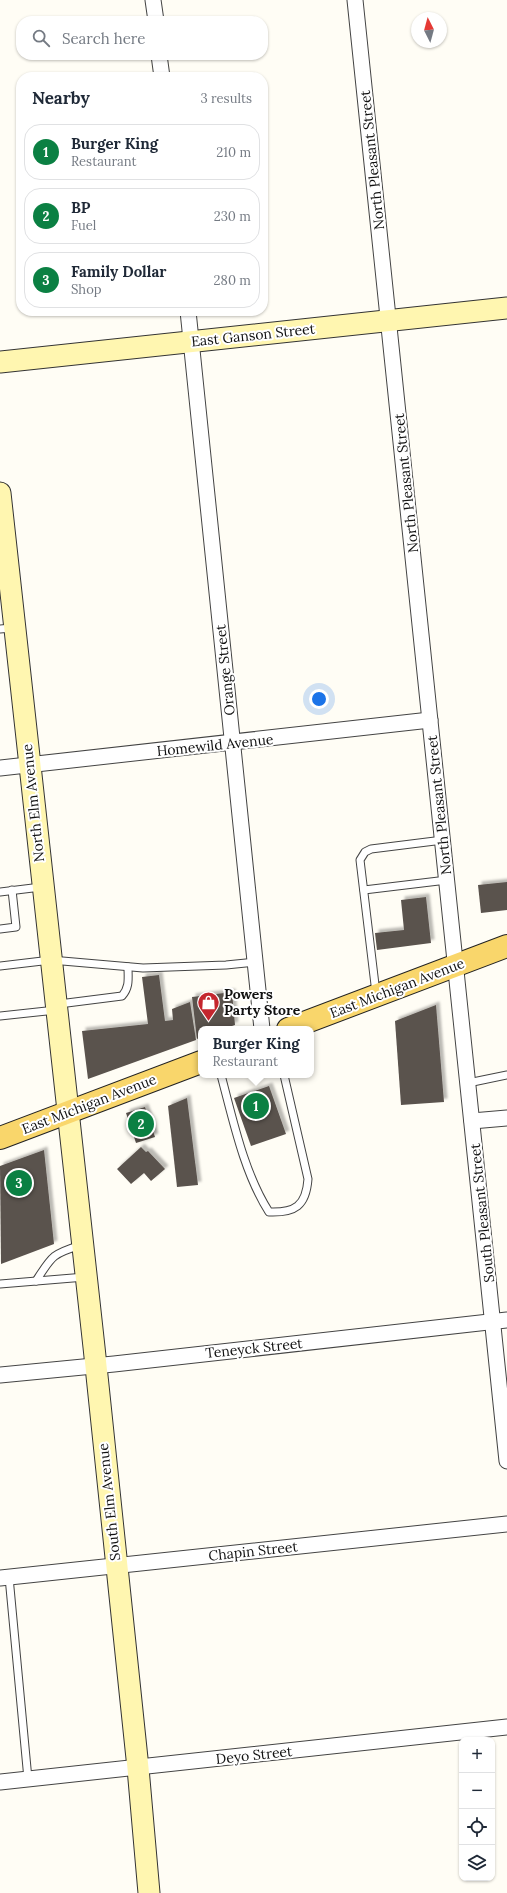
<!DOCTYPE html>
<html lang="en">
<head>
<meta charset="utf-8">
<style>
	:root { --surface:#fff; --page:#f6f6f7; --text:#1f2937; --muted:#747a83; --line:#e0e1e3; --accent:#0b8043 }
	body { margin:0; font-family:Lora,serif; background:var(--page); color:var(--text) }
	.controls { position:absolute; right:12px; bottom:12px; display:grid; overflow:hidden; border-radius:8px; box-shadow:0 1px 3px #0004 }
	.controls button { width:36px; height:36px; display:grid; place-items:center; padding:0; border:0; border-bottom:1px solid var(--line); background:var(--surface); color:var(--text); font:20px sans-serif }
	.compass { position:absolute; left:411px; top:12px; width:36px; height:36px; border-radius:50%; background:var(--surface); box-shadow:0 1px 3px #0004; rotate:354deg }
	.you { position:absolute; left:319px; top:699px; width:14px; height:14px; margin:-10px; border:3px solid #fff; border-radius:50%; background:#1a73e8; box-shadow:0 0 0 6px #1a73e833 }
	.badge { display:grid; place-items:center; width:26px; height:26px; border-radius:50%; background:var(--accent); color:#fff; font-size:13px; font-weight:700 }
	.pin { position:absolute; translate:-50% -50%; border:2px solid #fff; box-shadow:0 1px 4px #0006 }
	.popup { position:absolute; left:198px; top:1026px; width:116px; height:52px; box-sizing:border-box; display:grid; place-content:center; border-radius:8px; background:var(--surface); filter:drop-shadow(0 1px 3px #0005); font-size:13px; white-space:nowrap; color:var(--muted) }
	.popup b { font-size:15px; color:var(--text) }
	.popup::after { content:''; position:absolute; left:50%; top:100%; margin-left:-8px; border:8px solid transparent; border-top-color:var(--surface) }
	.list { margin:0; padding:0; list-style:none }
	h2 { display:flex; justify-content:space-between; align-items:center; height:52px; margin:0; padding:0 16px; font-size:17px }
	h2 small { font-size:13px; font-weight:400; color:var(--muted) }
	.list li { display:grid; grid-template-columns:26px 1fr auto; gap:12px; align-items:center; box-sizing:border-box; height:56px; margin:0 8px 8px; padding:0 8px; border:1px solid var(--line); border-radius:16px }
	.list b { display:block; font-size:15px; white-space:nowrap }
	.list p { margin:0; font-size:13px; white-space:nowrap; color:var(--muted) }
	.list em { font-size:13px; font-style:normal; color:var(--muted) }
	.icon { flex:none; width:22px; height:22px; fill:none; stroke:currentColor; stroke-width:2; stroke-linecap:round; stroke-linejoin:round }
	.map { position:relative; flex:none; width:507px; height:1893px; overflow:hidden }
	.search { position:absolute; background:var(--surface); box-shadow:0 1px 3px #0004; left:16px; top:16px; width:252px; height:44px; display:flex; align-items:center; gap:10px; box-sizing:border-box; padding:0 14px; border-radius:16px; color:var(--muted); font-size:15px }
	.panel { position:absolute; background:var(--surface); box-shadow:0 1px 3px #0004; left:16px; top:72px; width:252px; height:244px; border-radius:16px }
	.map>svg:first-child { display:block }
	.building { fill:#5a524d; filter:url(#shadow) }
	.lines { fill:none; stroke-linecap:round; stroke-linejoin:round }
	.lane-casing { stroke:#444; stroke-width:9 }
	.street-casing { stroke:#444; stroke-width:17 }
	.secondary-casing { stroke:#333; stroke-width:23 }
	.primary-casing { stroke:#222; stroke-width:24 }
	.lane { stroke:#fff; stroke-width:7 }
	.street { stroke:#fff; stroke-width:15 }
	.secondary { stroke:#fff6b0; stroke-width:21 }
	.primary { stroke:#f9d66b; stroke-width:22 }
	.labels { text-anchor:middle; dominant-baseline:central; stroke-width:4; stroke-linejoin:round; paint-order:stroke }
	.street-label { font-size:14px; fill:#111; stroke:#fff }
	.poi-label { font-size:14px; font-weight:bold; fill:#111; stroke:#fff; text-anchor:start }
</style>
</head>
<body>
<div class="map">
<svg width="507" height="1893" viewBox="0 0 507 1893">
	<defs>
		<filter id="shadow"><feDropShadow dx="3.5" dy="-3.5" stdDeviation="1" flood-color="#0004"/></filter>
	</defs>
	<rect width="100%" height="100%" fill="#fffdf5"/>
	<g class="building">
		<polygon points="507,882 507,910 481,913 478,885"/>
		<polygon points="426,897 431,943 377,950 375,933 404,930 401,900"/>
		<polygon points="159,975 165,1021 173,1020 172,1009 190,1002 196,1040 88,1079 82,1031 148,1024 142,977"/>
		<polygon points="232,992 235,1025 223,1029 201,1029 201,1037 197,1039 192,997"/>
		<polygon points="436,1005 444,1102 401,1105 395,1021"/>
		<polygon points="269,1086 286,1134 251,1146 234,1098"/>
		<polygon points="187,1098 198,1185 177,1187 168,1106"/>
		<polygon points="145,1107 155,1137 136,1143 126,1113"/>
		<polygon points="141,1147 146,1152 148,1151 165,1169 151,1181 144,1173 131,1184 117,1169"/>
		<polygon points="44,1150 54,1244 1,1264 0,1166"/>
	</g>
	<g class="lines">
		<defs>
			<g id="lane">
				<polyline points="0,629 12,628"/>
				<polyline points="364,890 447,880"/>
				<polyline points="0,892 41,887"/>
				<polyline points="0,929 16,927 12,890"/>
				<polyline points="0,966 51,960 143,968 226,965 256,962"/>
				<polyline points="376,993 360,860 365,852 371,849 443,840"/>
				<path d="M59,1004l63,-8c8,-9 6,-18 6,-29"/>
				<polyline points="0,1016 56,1010"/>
				<path d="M221,1075c12,45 23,98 48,137 26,1 37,-6 39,-33l-24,-104"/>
				<polyline points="468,1083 507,1075"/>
				<path d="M36,1281c16,-25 16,-27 45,-36"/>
				<polyline points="0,1284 85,1277"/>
				<polyline points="9,1577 28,1779"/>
			</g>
			<g id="street">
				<polyline points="153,0 156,21"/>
				<polyline points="355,0 507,1461"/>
				<polyline points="159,55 162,77"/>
				<polyline points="188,311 262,1029"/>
				<polyline points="0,768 430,720"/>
				<polyline points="472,1121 507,1118"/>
				<polyline points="0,1375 114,1364 507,1320"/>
				<polyline points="0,1578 507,1524"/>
				<polyline points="0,1782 507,1727"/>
			</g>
			<g id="secondary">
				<polyline points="0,362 507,308"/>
				<polyline points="0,493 94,1347 138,1768 149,1893"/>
			</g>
			<g id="primary">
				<polyline points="288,1029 507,946"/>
				<polyline points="0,1138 201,1062"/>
			</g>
		</defs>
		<use href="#lane" class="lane-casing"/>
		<use href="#street" class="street-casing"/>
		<use href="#secondary" class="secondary-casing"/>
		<use href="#primary" class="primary-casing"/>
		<use href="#lane" class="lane"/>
		<use href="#street" class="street"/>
		<use href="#secondary" class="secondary"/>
		<use href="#primary" class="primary"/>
	</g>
	<defs>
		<symbol id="shop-pin" viewBox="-11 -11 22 30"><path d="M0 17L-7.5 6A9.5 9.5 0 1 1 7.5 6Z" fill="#c4262e" stroke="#fff"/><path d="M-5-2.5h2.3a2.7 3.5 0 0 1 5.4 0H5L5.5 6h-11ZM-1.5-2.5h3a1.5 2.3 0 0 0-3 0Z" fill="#fff"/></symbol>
	</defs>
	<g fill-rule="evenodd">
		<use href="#shop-pin" x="196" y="990" width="25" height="34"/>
	</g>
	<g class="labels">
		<g class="street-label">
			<text transform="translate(372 160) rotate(-96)">North Pleasant Street</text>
			<text transform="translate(253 335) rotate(-6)">East Ganson Street</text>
			<text transform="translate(406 483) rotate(-96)">North Pleasant Street</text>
			<text transform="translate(225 670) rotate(-96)">Orange Street</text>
			<text transform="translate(215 745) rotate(-6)">Homewild Avenue</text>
			<text transform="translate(33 803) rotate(-96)">North Elm Avenue</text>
			<text transform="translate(439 805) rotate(-96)">North Pleasant Street</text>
			<text transform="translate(397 988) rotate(-21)">East Michigan Avenue</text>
			<text transform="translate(89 1104) rotate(-21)">East Michigan Avenue</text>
			<text transform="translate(482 1213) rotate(-96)">South Pleasant Street</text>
			<text transform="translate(254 1348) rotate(-6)">Teneyck Street</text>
			<text transform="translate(109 1502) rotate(-96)">South Elm Avenue</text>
			<text transform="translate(253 1551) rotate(-6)">Chapin Street</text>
			<text transform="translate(254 1755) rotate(-6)">Deyo Street</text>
		</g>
		<g class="poi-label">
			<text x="224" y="994">Powers<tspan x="224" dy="16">Party Store</tspan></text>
		</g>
	</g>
</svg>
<div class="controls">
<button>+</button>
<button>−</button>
<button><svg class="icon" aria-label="locate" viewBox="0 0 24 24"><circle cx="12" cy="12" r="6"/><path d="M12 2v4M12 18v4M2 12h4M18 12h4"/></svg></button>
<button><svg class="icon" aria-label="layers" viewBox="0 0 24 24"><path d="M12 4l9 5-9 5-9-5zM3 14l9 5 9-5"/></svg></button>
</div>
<svg class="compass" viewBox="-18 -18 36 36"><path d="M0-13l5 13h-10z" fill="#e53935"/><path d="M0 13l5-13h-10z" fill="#747a83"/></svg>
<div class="you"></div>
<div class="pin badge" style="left:256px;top:1106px">1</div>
<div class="popup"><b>Burger King</b>Restaurant</div>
<div class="pin badge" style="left:141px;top:1124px">2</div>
<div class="pin badge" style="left:19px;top:1183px">3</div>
<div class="search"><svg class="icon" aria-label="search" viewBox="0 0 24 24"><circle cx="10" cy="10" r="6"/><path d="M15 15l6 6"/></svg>Search here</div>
<section class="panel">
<h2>Nearby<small>3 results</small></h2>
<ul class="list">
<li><span class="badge">1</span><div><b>Burger King</b><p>Restaurant</p></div><em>210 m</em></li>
<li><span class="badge">2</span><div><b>BP</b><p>Fuel</p></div><em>230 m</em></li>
<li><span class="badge">3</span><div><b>Family Dollar</b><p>Shop</p></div><em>280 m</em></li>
</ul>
</section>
</div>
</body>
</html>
